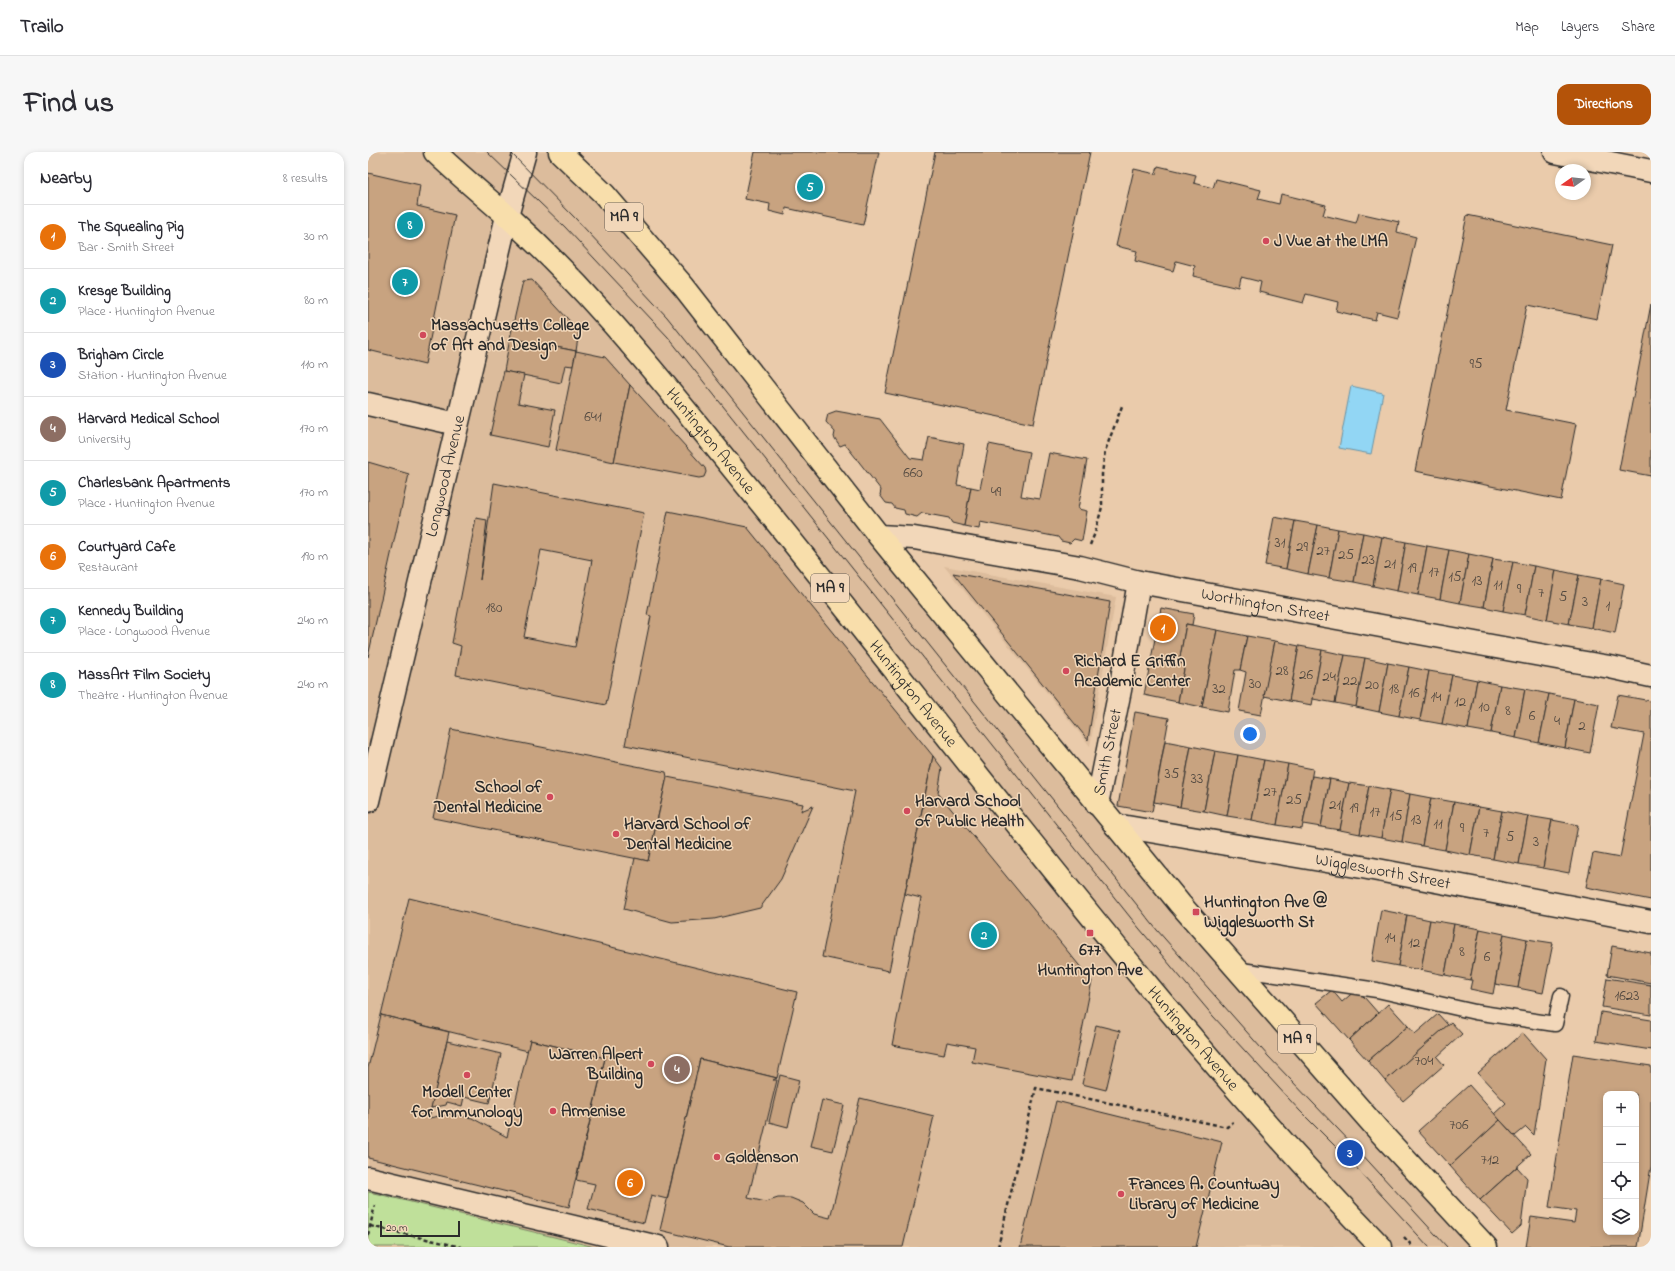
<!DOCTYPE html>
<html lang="en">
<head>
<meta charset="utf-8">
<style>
	:root { --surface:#fff; --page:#f7f7f7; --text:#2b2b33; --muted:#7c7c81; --line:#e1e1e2; --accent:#b45309 }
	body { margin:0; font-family:"Indie Flower",sans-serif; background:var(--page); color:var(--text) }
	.controls { position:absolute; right:12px; bottom:12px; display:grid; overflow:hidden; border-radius:8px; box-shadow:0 2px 6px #0003 }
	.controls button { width:36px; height:36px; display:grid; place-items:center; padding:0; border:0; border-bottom:1px solid var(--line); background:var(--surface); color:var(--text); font:20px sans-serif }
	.compass { position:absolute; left:1187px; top:12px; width:36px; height:36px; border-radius:50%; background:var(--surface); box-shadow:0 2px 6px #0003; rotate:256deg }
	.scale { position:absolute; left:12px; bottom:10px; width:80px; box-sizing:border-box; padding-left:4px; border:2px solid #2b2b2b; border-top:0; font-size:11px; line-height:14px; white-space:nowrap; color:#2b2b2b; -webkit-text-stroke:3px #f2d7b9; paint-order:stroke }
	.you { position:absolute; left:882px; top:582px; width:14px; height:14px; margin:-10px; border:3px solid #fff; border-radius:50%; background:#1a73e8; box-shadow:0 0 0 6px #1a73e833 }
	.badge { display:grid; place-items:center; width:26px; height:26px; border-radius:50%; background:var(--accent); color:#fff; font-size:13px; font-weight:700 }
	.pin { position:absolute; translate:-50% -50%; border:2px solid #fff; box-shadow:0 1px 4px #0006 }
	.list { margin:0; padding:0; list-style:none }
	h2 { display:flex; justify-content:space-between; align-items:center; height:52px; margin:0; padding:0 16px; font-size:17px }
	h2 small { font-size:13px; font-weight:400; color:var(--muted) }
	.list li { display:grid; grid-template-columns:26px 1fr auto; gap:12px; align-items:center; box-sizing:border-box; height:64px; padding:0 16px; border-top:1px solid var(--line) }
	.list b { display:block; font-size:15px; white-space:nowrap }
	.list p { margin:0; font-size:13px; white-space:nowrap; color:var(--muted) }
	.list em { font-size:13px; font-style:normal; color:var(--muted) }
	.icon { flex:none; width:22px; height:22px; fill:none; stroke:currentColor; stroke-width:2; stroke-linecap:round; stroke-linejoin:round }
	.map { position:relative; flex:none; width:1283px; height:1095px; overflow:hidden; border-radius:12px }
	header { display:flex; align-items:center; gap:24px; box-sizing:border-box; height:56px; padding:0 20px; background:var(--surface); border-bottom:1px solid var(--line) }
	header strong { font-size:19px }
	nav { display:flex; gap:22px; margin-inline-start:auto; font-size:14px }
	.intro { display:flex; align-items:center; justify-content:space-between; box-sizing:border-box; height:96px; padding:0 24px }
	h1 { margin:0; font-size:28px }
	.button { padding:10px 18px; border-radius:12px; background:var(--accent); color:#fff; font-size:14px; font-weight:700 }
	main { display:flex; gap:24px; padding:0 24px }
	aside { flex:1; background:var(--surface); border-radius:12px; box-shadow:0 2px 6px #0003 }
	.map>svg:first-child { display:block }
	.built { fill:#dcbc9c }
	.green { fill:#bfe09a; stroke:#758662 }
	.water { fill:#92d6f4; stroke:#6992a4 }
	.building { fill:#c8a380; stroke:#2b2b2b; fill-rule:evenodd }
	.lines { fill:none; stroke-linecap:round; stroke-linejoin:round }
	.lane-casing { stroke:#2b2b2b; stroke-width:17 }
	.street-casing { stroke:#2b2b2b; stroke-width:25 }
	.secondary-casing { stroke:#2b2b2b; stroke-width:25 }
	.primary-casing { stroke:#2b2b2b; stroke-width:25 }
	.path { stroke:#2b2b2b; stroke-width:2.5; stroke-dasharray:4 3; stroke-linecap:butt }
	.lane { stroke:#f2d7b9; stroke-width:14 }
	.street { stroke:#f2d7b9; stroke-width:22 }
	.secondary { stroke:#f2d7b9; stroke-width:22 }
	.primary { stroke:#f8deab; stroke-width:22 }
	.tram { stroke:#2b2b2b; stroke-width:1 }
	.poi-dot { fill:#d1495b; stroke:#f2d7b9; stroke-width:1.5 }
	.labels { text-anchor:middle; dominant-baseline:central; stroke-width:3; stroke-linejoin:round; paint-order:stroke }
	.number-label { font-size:15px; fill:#524940 }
	.shield { fill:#f2d7b9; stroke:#675f56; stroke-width:1 }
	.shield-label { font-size:16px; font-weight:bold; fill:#2b2b2b }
	.poi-label { font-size:17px; font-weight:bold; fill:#2b2b2b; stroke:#f2d7b9; text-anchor:start }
	.street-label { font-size:17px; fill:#2b2b2b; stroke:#f2d7b9 }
</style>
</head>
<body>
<header>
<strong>Trailo</strong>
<nav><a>Map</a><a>Layers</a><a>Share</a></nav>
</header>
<div class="intro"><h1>Find us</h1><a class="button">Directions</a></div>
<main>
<aside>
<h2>Nearby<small>8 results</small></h2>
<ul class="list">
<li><span class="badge" style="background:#e8710a">1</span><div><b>The Squealing Pig</b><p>Bar · Smith Street</p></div><em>30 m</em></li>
<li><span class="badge" style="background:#0f9aa8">2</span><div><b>Kresge Building</b><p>Place · Huntington Avenue</p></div><em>80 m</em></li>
<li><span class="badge" style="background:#1a4fb4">3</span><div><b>Brigham Circle</b><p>Station · Huntington Avenue</p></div><em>110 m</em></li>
<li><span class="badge" style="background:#8d6e63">4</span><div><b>Harvard Medical School</b><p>University</p></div><em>170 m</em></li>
<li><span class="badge" style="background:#0f9aa8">5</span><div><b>Charlesbank Apartments</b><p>Place · Huntington Avenue</p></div><em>170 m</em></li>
<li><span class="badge" style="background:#e8710a">6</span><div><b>Courtyard Cafe</b><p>Restaurant</p></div><em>190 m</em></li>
<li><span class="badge" style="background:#0f9aa8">7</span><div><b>Kennedy Building</b><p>Place · Longwood Avenue</p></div><em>240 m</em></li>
<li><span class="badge" style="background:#0f9aa8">8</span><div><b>MassArt Film Society</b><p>Theatre · Huntington Avenue</p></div><em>240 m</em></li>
</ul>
</aside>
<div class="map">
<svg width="1283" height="1095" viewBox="0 0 1283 1095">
	<rect width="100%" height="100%" fill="#eacbab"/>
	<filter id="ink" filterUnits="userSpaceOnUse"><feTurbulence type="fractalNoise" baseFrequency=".025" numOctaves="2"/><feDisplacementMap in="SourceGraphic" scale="8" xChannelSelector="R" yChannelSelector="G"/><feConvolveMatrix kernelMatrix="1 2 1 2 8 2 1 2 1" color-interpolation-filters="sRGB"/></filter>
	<g filter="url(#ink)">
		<g class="built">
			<polygon points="0,0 192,0 511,384 1118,1095 0,1095"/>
			<polygon points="576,414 748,445 722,594"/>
		</g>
		<polygon class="green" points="0,1040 10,1042 227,1095 0,1095"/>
		<polygon class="water" points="983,234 1015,241 1003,302 971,296"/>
		<g class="building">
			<polygon points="387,0 511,0 495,73 418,56 417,63 401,59 402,52 377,47"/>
			<polygon points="567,0 722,0 665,272 517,241"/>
			<polygon points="790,14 828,23 826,31 845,36 848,27 893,38 890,47 911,52 913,42 958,53 955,63 988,71 991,61 1031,70 1029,80 1048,85 1029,165 1009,160 1007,168 968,159 970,150 938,142 935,151 891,140 893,130 873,125 871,135 825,124 827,114 808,109 805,119 767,109 769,99 748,94 766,17 788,22"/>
			<polygon points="0,21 52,33 49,54 87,63 57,212 0,198"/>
			<polygon points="1099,63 1244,93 1229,167 1159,153 1138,258 1208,272 1193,348 1047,319"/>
			<polygon points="164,128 211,179 208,199 142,186 155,129"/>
			<polygon points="1283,152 1283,324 1251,318"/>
			<polygon points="142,186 208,199 205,214 197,213 193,231 136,219"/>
			<polygon points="208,199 237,205 262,233 246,310 188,298"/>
			<polygon points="136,219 156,223 150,251 187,258 180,295 122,283"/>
			<polygon points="262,233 337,316 338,320 336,325 331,326 246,310"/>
			<polygon points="468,259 512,267 542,306 556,308 561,285 596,292 589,333 603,335 596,374 584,371 581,366 554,361 549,365 537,362 536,358 527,356 524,352 518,351 512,343 513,338 477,292 472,294 466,285 467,280 458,270 460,262"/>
			<polygon points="621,292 661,300 653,344 672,347 681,301 719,308 710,357 719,359 714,389 706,387 702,391 693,389 690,385 612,370 611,377 596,374 603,335 612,337"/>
			<polygon points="0,310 41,322 0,505"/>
			<path d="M126,331l150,30 -38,192 -150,-30 5,-29 -9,-3 24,-125 11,2 -7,60zM173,398l51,10 -17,87 -51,-10z"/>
			<polygon points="300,359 379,375 565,604 521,819 454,805 487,639 257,593 283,464 279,463"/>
			<polygon points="906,365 927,369 918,417 897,413"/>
			<polygon points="927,369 950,373 940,422 918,417"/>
			<polygon points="950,373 970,377 961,426 940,422"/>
			<polygon points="970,377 995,381 986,430 961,426"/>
			<polygon points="995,381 1014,385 1005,434 986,430"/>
			<polygon points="1014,385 1038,390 1029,439 1005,434"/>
			<polygon points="1038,390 1059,394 1050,443 1029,439"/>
			<polygon points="1059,394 1081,398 1072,447 1050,443"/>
			<polygon points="1081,398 1101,402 1092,451 1072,447"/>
			<polygon points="1101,402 1125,407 1116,455 1092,451"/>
			<polygon points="1125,407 1145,410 1135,459 1116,455"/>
			<polygon points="1145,410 1166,414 1157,463 1135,459"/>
			<polygon points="1166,414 1188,418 1179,468 1157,463"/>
			<polygon points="1188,418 1211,423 1201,472 1179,468"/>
			<polygon points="585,421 742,450 720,588"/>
			<polygon points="1211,423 1233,427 1224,476 1201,472"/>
			<polygon points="1233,427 1256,432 1247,481 1224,476"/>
			<polygon points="793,456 826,462 824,473 818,472 811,511 817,512 810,550 776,543"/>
			<polygon points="818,472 849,478 834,555 810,550 817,512 811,511"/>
			<polygon points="849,478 879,484 872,518 867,518 860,560 834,555"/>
			<polygon points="879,484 907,489 893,563 871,559 878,520 872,518"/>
			<polygon points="907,489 931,494 921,549 896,544"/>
			<polygon points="931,494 954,498 944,553 921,549"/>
			<polygon points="954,498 977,503 967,551 945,547"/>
			<polygon points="977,503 997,506 988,555 967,551"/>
			<polygon points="997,506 1020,511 1011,560 988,555"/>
			<polygon points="1020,511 1041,515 1031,564 1011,560"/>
			<polygon points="1041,515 1061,519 1052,568 1031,564"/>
			<polygon points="1061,519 1084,523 1074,572 1052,568"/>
			<polygon points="1084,523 1109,528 1100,577 1074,572"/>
			<polygon points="1109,528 1132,533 1123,581 1100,577"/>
			<polygon points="1132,533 1157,537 1148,586 1123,581"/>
			<polygon points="1157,537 1181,542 1171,591 1148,586"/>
			<polygon points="1181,542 1206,547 1197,596 1171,591"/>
			<polygon points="1250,543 1283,549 1283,748 1218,735 1225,701 1252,706 1276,582 1243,576"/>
			<polygon points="1206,547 1231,552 1222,601 1197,596"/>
			<polygon points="767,560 801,566 784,660 750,654"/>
			<polygon points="83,577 298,620 299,625 280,709 65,666"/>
			<polygon points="797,589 823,594 812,655 786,650"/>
			<polygon points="823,594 847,599 836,659 812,655"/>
			<polygon points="847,599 870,603 859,664 836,659"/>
			<polygon points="870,603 896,608 884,668 859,664"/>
			<polygon points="565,604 574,616 570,641 724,829 704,929 604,910 607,895 579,890 576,903 524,893 553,746 537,742"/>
			<polygon points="896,608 920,612 909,673 884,668"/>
			<polygon points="920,612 945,617 934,677 909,673"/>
			<polygon points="944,624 962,627 953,675 935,672"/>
			<polygon points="299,625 435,652 433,659 445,654 413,727 392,756 346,767 304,770 256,757 267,706 280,709"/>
			<polygon points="962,627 981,631 972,678 953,675"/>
			<polygon points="981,631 1001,634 992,682 972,678"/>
			<polygon points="1001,634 1022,638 1013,686 992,682"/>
			<polygon points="1022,638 1042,642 1034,690 1013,686"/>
			<polygon points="1042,642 1063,646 1054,694 1034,690"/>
			<polygon points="1063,646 1086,650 1077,698 1054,694"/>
			<polygon points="1086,650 1111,655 1102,703 1077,698"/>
			<polygon points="1111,655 1134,659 1125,707 1102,703"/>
			<polygon points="1134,659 1160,664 1151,712 1125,707"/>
			<polygon points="1160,664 1184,668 1175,716 1151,712"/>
			<polygon points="1184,668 1210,673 1201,721 1175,716"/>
			<polygon points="41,746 429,840 409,926 332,907 299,1047 283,1043 276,1071 220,1057 227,1032 208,1028 237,906 162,888 160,899 13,863"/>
			<polygon points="1013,758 1039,763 1030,814 1004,809"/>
			<polygon points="1039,763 1062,768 1053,818 1030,814"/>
			<polygon points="1062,768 1086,772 1077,823 1053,818"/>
			<polygon points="1086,772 1112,777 1102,828 1077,823"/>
			<polygon points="1112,777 1136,782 1125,842 1102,837 1104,828 1102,828"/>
			<polygon points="1136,782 1159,787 1150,836 1127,832"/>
			<polygon points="1159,787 1185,791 1175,841 1150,836"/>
			<polygon points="1244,794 1283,801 1283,831 1239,823"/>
			<polygon points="1239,826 1283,833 1283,863 1234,855"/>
			<polygon points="989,837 1010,861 981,888 948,851 964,838 974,850"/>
			<polygon points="1020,852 1040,874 1000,909 981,888"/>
			<polygon points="1233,860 1283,868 1283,898 1228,889"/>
			<polygon points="1070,862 1080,873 1017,929 1000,909 1040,874 1047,882"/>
			<polygon points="13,863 81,880 61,966 83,962 104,966 139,985 162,888 237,906 201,1055 0,1006 0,916"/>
			<polygon points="1083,870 1094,882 1069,905 1076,913 1035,949 1017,929"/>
			<polygon points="728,873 752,879 738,938 714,932"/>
			<polygon points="1155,881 1178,907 1166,983 1158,975 1147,984 1126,962 1138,951 1110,921"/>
			<polygon points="79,889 133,902 121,951 96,945 94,954 79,950 78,953 63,956"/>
			<path d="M1205,902l78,12v100l-13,81h-112l5,-30 43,6 2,-12 -27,-4zM1238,942h30v138h-30z"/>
			<polygon points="332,907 409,926 405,928 409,928 380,1046 398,1050 410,1046 423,1046 435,1051 446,1062 462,1066 492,946 566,964 535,1095 361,1095 292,1078"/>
			<polygon points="412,923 431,928 420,975 401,970"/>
			<polygon points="1101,933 1132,968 1082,1014 1050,979"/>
			<polygon points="454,948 476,953 465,999 443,994"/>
			<polygon points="688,949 854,990 828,1095 652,1095"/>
			<polygon points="1132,968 1163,1002 1112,1048 1082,1014"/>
			<polygon points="1149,1015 1159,1026 1153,1074 1144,1082 1112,1048"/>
		</g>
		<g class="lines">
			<defs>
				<polyline id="lane" points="867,817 1009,838 1107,860 1187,872 1193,844"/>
				<g id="street">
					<polyline points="0,252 89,272"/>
					<path id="s1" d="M729,652l23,-114 19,-108"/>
					<path id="s2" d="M747,673l247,42 289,55"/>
					<polyline points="0,1026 290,1095"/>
				</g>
				<g id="secondary">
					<polyline points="1187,0 1283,19"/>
					<path id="s3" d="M511,384l35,2 166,29 59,15 429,78 42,7 41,9"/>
					<path id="s4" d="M0,649l139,-585 18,-64"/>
				</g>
				<g id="primary">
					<path id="s5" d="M67,0c23,22 47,42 71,63 34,31 66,63 97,98 52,57 100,119 149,179 207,254 401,519 629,755"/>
					<polyline points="192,0 236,42 316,135 511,384 812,752 1011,979 1118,1095"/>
				</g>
			</defs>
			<use href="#lane" class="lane-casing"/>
			<use href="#street" class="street-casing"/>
			<use href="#secondary" class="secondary-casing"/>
			<use href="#primary" class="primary-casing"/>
			<g class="path">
				<polyline points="722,393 727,381 734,355 734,322 737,299 754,254"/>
				<polyline points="2,1074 93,1095"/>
				<polyline points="0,1083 7,1053"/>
				<polyline points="1036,1085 1045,1095"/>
				<polyline points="630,1095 668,936 859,975 865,970"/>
			</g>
			<use href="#lane" class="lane"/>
			<use href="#street" class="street"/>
			<use href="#secondary" class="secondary"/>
			<use href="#primary" class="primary"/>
			<g class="tram">
				<polyline points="119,0 197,75 300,185 766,770 845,864 932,959 982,1009 1061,1095"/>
				<polyline points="142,0 208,67 299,165 789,778 900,904 991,999 1079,1095"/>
			</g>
		</g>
	</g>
	<g class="poi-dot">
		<circle cx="898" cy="89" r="4"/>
		<circle cx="55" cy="183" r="4"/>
		<circle cx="698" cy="519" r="4"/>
		<circle cx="182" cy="645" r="4"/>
		<circle cx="539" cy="659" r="4"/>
		<circle cx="248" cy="682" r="4"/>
		<rect x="824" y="756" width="8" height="8" rx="2"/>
		<rect x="718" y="777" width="8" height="8" rx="2"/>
		<circle cx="283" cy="912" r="4"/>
		<circle cx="99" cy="923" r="4"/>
		<circle cx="185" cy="959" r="4"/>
		<circle cx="349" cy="1005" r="4"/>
		<circle cx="753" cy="1042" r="4"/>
	</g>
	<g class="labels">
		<g class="number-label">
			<text x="1108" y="212">95</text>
			<text x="225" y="265">641</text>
			<text x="545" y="321">660</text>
			<text x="628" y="340">49</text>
			<text x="912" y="391">31</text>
			<text x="934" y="395">29</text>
			<text x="955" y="399">27</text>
			<text x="978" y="403">25</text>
			<text x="1000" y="408">23</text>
			<text x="1022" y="412">21</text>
			<text x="1044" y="416">19</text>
			<text x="1066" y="420">17</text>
			<text x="1087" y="425">15</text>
			<text x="1109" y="429">13</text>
			<text x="1130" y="433">11</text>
			<text x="1151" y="437">9</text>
			<text x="1173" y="441">7</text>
			<text x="1195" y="445">5</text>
			<text x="1217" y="450">3</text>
			<text x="1240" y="454">1</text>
			<text x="126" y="456">180</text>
			<text x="914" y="519">28</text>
			<text x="938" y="523">26</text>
			<text x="961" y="525">24</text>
			<text x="982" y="529">22</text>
			<text x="887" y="532">30</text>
			<text x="1004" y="533">20</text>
			<text x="851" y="537">32</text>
			<text x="1026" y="537">18</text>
			<text x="1046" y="541">16</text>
			<text x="1068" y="545">14</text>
			<text x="1092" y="550">12</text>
			<text x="1116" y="555">10</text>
			<text x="1140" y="559">8</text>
			<text x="1164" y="564">6</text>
			<text x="1189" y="569">4</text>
			<text x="1214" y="574">2</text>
			<text x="804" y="622">35</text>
			<text x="829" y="627">33</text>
			<text x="902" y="640">27</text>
			<text x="926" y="648">25</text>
			<text x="967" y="653">21</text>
			<text x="986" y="656">19</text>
			<text x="1007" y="660">17</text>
			<text x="1028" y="664">15</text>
			<text x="1048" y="668">13</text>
			<text x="1070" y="672">11</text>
			<text x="1094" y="676">9</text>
			<text x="1118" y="681">7</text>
			<text x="1142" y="685">5</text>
			<text x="1168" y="690">3</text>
			<text x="1022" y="786">14</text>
			<text x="1046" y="791">12</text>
			<text x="1094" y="800">8</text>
			<text x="1119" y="805">6</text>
			<text x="1259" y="844">1623</text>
			<text x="1056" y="909">704</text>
			<text x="1091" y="973">706</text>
			<text x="1122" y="1008">712</text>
		</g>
		<g class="shield">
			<rect x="237" y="51" width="38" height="28" rx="3"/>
			<rect x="443" y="422" width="38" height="28" rx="3"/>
			<rect x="910" y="873" width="38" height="28" rx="3"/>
		</g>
		<g class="shield-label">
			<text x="256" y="65">MA 9</text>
			<text x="462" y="436">MA 9</text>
			<text x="929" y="887">MA 9</text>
		</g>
		<g class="poi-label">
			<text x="906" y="89">J Vue at the LMA</text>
			<text x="63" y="173">Massachusetts College<tspan x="63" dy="20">of Art and Design</tspan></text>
			<text x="706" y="509">Richard E Griffin<tspan x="706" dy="20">Academic Center</tspan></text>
			<text x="174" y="635" text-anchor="end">School of<tspan x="174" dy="20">Dental Medicine</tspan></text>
			<text x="547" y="649">Harvard School<tspan x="547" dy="20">of Public Health</tspan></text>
			<text x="256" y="672">Harvard School of<tspan x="256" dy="20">Dental Medicine</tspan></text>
			<text x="836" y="750">Huntington Ave @<tspan x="836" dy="20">Wigglesworth St</tspan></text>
			<text x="722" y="798" text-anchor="middle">677<tspan x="722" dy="20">Huntington Ave</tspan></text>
			<text x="275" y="902" text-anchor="end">Warren Alpert<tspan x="275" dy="20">Building</tspan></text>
			<text x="99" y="940" text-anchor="middle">Modell Center<tspan x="99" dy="20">for Immunology</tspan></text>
			<text x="193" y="959">Armenise</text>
			<text x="357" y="1005">Goldenson</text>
			<text x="761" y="1032">Frances A. Countway<tspan x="761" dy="20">Library of Medicine</tspan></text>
		</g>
		<g class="street-label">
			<text stroke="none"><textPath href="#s5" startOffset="400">Huntington Avenue</textPath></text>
			<text stroke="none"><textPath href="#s4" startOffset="334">Longwood Avenue</textPath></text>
			<text stroke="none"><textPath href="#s3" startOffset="393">Worthington Street</textPath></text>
			<text stroke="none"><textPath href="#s5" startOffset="724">Huntington Avenue</textPath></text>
			<text stroke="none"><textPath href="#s1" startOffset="53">Smith Street</textPath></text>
			<text stroke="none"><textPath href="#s2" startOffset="272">Wigglesworth Street</textPath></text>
			<text stroke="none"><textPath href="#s5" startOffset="1168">Huntington Avenue</textPath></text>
		</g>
	</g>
</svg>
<div class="controls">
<button>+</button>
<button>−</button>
<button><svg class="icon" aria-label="locate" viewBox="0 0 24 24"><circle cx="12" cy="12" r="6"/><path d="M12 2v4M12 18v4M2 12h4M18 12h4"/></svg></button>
<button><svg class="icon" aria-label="layers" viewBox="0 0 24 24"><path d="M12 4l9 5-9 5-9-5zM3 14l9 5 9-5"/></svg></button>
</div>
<svg class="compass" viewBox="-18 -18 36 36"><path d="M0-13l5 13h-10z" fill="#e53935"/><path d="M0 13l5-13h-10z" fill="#7c7c81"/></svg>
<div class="scale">20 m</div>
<div class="you"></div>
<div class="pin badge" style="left:795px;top:476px;background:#e8710a">1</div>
<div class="pin badge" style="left:616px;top:783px;background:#0f9aa8">2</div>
<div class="pin badge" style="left:982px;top:1001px;background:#1a4fb4">3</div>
<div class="pin badge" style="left:309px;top:917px;background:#8d6e63">4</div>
<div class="pin badge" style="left:442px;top:35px;background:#0f9aa8">5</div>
<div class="pin badge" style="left:262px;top:1031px;background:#e8710a">6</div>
<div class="pin badge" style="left:37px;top:130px;background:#0f9aa8">7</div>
<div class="pin badge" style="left:42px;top:73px;background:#0f9aa8">8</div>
</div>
</main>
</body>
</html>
